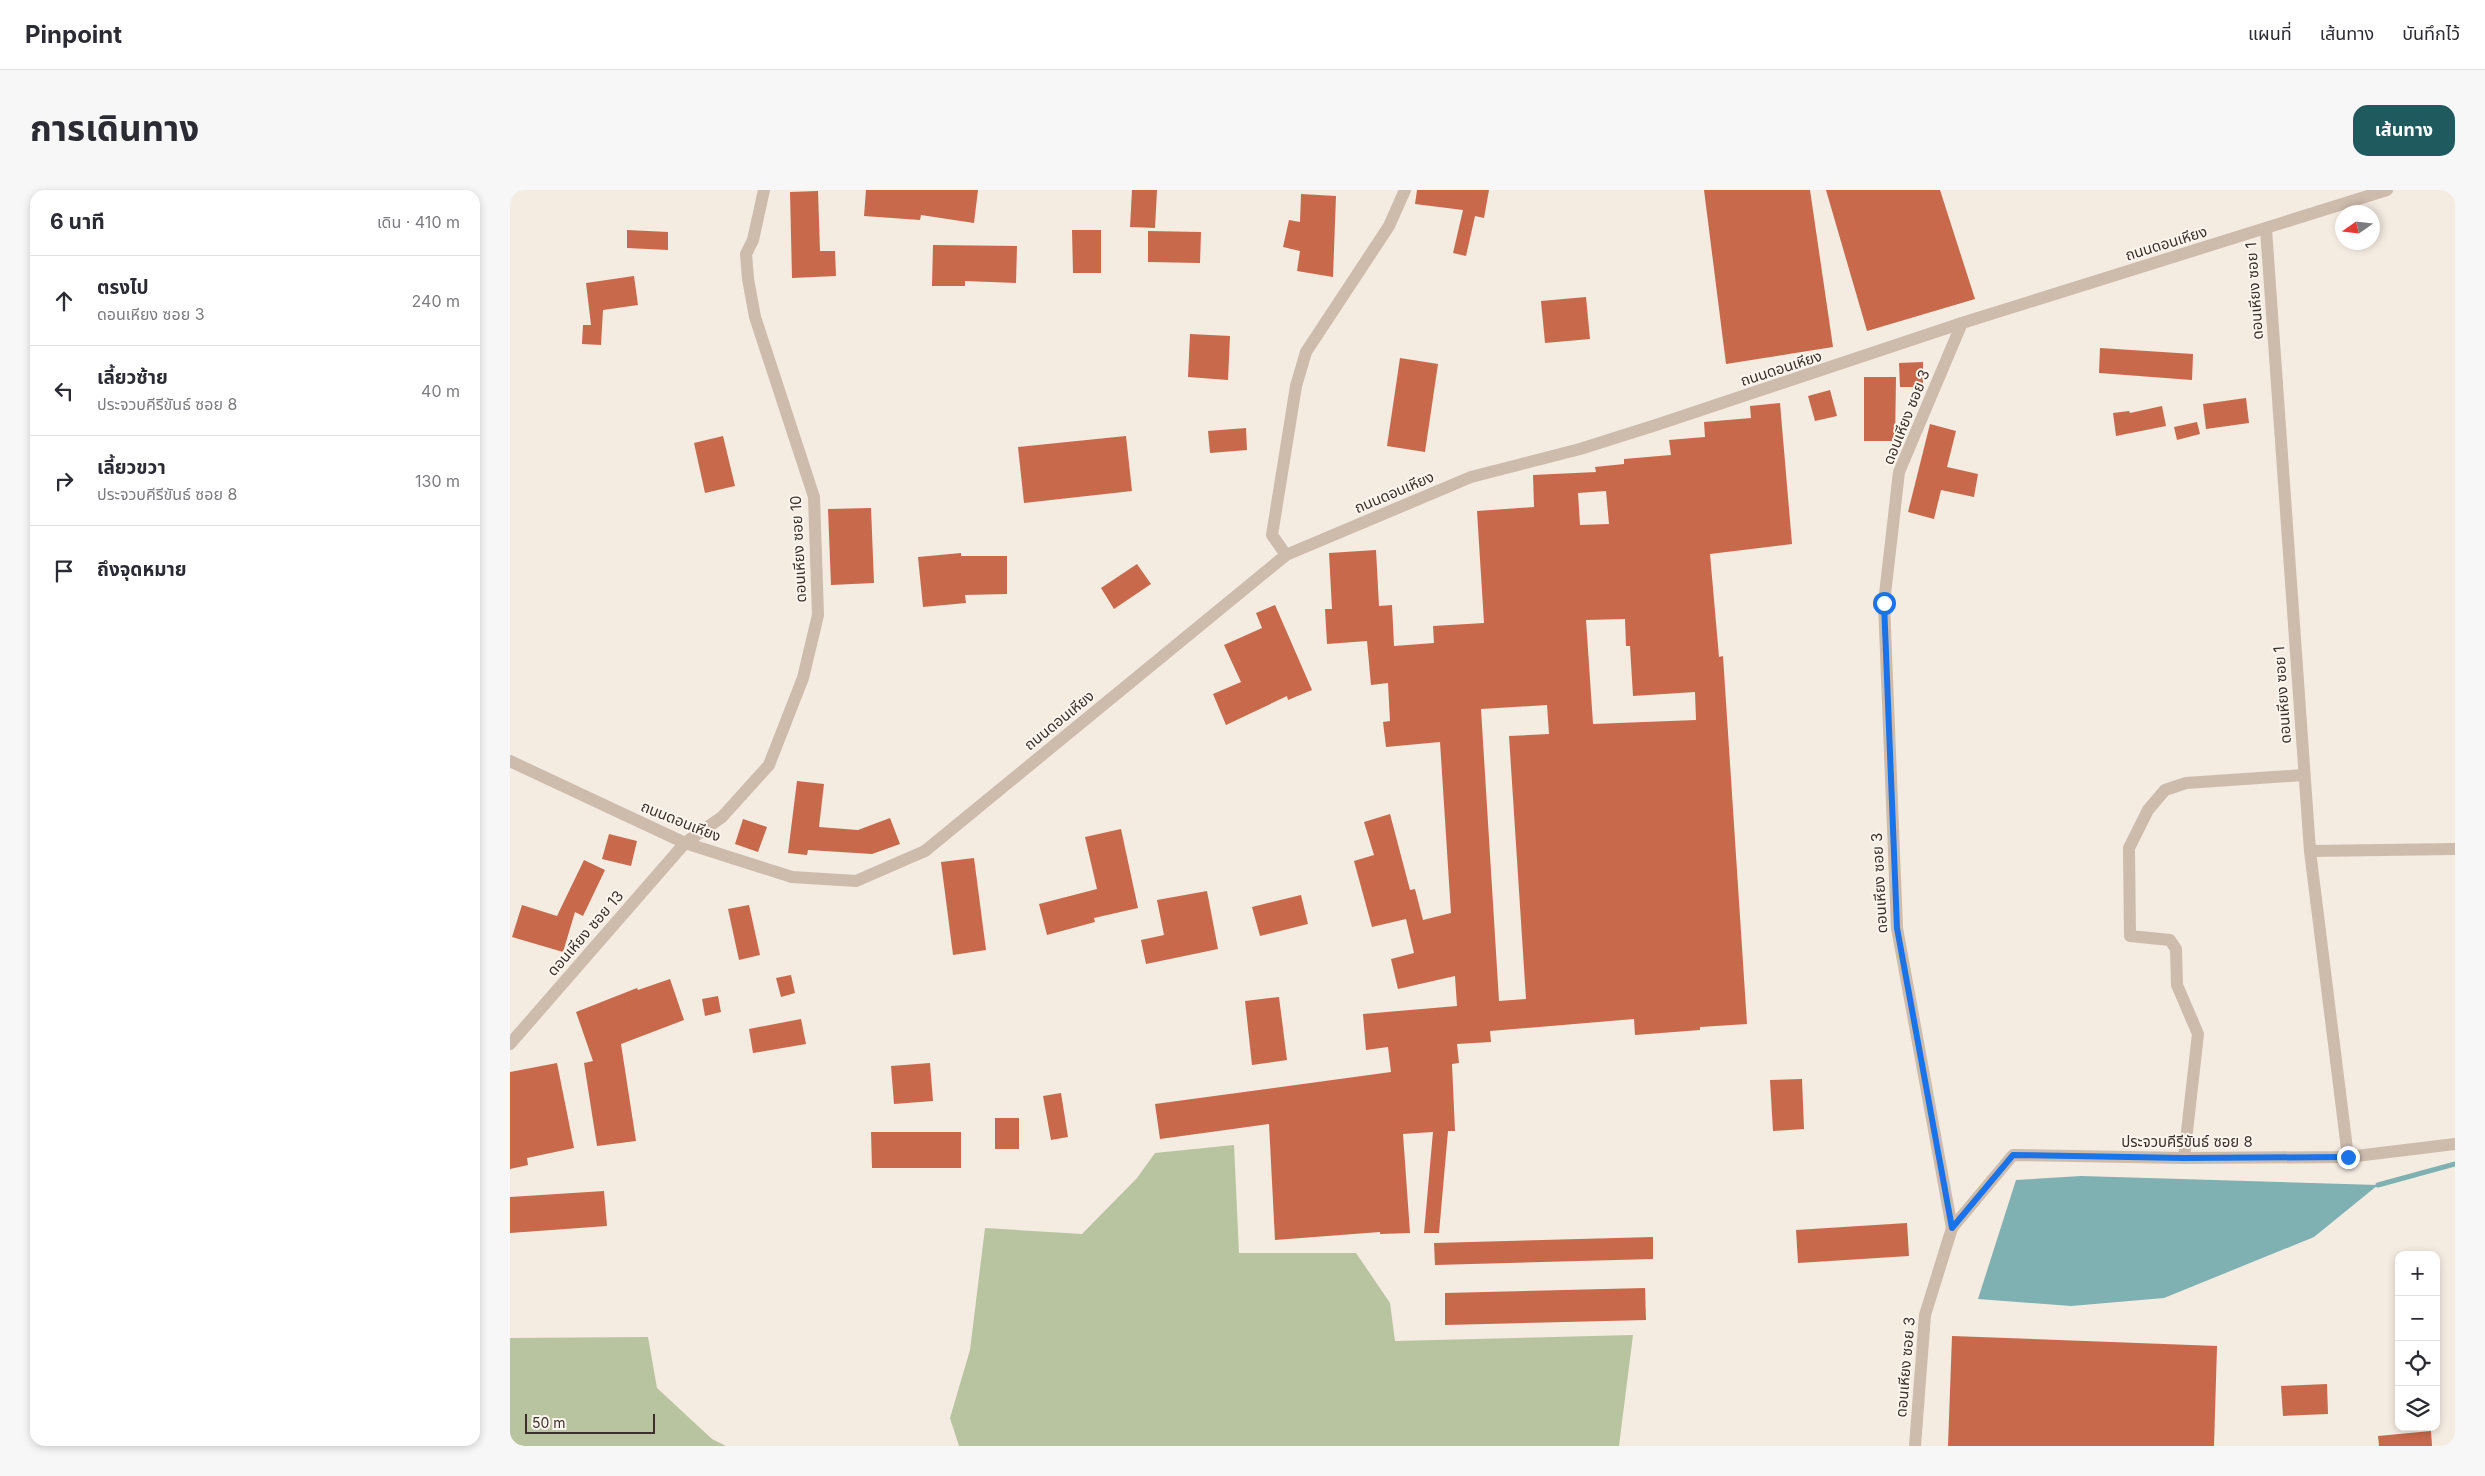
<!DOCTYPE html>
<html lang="th">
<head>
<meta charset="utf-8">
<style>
	:root { --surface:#fff; --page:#f7f7f7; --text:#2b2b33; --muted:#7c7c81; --line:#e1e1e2; --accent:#1f5a5e }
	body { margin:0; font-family:Inter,"Noto Sans Thai",sans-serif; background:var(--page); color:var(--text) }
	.controls { position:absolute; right:15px; bottom:15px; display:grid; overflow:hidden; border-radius:10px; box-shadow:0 2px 8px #0003 }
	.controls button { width:45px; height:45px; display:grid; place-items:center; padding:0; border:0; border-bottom:1px solid var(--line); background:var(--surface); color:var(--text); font:25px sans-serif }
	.compass { position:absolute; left:1825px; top:15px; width:45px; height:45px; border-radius:50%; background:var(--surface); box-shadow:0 2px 8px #0003; rotate:256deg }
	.scale { position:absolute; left:15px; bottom:12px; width:130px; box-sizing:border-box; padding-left:5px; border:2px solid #3b302b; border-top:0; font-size:14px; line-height:18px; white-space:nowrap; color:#3b302b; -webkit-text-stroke:4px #fbf5ee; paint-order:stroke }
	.stop { position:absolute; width:15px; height:15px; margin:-11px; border:4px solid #1a73e8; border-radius:50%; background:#fff }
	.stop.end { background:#1a73e8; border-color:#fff; box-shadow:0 1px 5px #0008 }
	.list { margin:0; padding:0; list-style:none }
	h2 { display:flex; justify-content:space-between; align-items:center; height:65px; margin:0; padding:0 20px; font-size:21px }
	h2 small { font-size:16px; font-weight:400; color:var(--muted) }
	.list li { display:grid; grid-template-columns:32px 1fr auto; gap:15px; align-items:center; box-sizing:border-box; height:90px; padding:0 20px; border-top:1px solid var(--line) }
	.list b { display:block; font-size:19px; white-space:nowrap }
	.list p { margin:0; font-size:16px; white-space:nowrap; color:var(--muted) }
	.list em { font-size:16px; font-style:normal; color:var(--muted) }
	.icon { flex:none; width:28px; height:28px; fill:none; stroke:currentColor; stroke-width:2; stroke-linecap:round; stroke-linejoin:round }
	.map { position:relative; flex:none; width:1945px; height:1256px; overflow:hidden; border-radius:15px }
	header { display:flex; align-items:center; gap:30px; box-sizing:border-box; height:70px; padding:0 25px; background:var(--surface); border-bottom:1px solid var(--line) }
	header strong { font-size:24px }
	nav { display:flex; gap:28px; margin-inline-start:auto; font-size:18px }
	.intro { display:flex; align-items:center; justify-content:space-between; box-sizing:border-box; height:120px; padding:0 30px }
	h1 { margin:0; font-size:35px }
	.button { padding:12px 22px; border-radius:15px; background:var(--accent); color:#fff; font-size:18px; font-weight:700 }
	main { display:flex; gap:30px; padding:0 30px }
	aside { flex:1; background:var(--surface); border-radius:15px; box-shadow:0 2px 8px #0003 }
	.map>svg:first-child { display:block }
	.green { fill:#b8c4a0 }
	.water { fill:#7fb0b2 }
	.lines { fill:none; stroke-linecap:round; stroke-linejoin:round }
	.stream { stroke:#7fb0b2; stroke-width:5 }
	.building { fill:#c8694b; fill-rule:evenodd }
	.street { stroke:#cdbbac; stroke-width:12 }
	.route { stroke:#1a73e8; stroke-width:6 }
	.labels { text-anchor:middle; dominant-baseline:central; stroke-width:4; stroke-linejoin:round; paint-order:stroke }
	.street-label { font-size:15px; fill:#3b302b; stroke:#fbf5ee }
</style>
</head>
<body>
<header>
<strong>Pinpoint</strong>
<nav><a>แผนที่</a><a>เส้นทาง</a><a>บันทึกไว้</a></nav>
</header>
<div class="intro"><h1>การเดินทาง</h1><a class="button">เส้นทาง</a></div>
<main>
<aside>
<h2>6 นาที<small>เดิน · 410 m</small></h2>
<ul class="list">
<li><svg class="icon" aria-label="ahead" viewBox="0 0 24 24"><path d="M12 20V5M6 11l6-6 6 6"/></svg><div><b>ตรงไป</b><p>ดอนเหียง ซอย 3</p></div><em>240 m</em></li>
<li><svg class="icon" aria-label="left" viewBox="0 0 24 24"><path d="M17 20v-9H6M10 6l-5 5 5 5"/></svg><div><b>เลี้ยวซ้าย</b><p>ประจวบคีรีขันธ์ ซอย 8</p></div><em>40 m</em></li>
<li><svg class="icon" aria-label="right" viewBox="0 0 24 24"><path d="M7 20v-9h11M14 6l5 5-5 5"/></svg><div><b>เลี้ยวขวา</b><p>ประจวบคีรีขันธ์ ซอย 8</p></div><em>130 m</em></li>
<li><svg class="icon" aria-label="arrive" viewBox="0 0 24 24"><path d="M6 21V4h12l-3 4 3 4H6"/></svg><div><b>ถึงจุดหมาย</b></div></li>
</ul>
</aside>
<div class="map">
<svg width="1945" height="1256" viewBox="0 0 1945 1256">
	<rect width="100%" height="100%" fill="#f4ebe1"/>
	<g class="green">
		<polygon points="724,955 729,1063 846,1063 880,1113 885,1151 1123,1145 1109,1256 449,1256 440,1228 460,1160 475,1038 572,1044 627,988 645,963"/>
		<polygon points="138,1147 147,1198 202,1249 216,1256 0,1256 0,1148"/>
	</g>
	<polygon class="water" points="1571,986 1868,995 1804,1047 1654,1108 1561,1116 1468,1109 1506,990"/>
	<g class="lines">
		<polyline class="stream" points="1868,995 1945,974"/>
	</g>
	<g class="building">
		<polygon points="356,0 468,0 464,33 411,25 410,30 354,26"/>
		<polygon points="622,0 647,0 645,38 620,37"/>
		<polygon points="907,0 979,0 974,28 965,26 956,66 943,63 953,20 905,14"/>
		<polygon points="1194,0 1300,0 1323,157 1216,174"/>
		<polygon points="1316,0 1430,0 1465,109 1357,141"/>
		<polygon points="308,1 310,61 325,61 326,86 282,88 280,2"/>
		<polygon points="791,4 826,6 823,87 787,81 790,61 773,57 779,30 790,32"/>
		<polygon points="117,40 158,42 158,60 117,58"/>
		<polygon points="562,40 591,40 591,83 563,83"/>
		<polygon points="638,41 691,42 690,73 638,72"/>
		<polygon points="423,55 507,56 506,93 455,91 455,96 422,96"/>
		<polygon points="124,86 128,115 93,120 91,155 72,154 73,135 81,135 76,93"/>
		<polygon points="1076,107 1080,149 1035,153 1031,111"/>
		<polygon points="680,144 720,146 718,190 678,187"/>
		<polygon points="1590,158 1683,164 1682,190 1589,183"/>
		<polygon points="890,168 928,174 915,262 877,256"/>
		<polygon points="1413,172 1413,197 1390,197 1389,173"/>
		<polygon points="1354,187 1386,187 1385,251 1354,251"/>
		<polygon points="1320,200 1327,226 1305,231 1298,206"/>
		<polygon points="1736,208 1739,233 1696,239 1693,214"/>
		<path d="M1270,213l12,141 -82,10 9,103 4,-1 24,368 -47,3v3l-65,5 -1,-16 -144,12 1,11 -34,2 2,19 -7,1 3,67h-7l-9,102h-15l9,-101 -30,2 7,99 -30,1v-2l-105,8 -6,-116 -109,15 -5,-35 236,-32 -3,-25 -22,3 -3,-36 94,-8 -2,-30 -57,13 -7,-30 23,-6 -8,-34 -34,8 -18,-66 20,-6 -10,-33 26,-8 20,76 5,-1 8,31 28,-7 -11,-171 -54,5 -3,-25 7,-1 -2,-38 -17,2 -4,-44 -40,3 -2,-35h7l-3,-56 47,-3 3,56 13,-1 2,41 40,-3 -1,-17 51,-3 -7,-112 57,-4 -1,-32 63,-3 -1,-5 29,-3v-5l47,-4 -2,-15 36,-3 -1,-15 47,-4 -1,-12zM1096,301l3,33 -29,1 -2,-32zM1115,429l1,27h4l3,50 62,-4 1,28 -103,4 -7,-104zM1037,515l2,29 -40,2 17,263 -27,2 -18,-292z"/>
		<polygon points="1652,216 1656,236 1606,246 1603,223 1619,221 1620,223"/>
		<polygon points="1687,232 1690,244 1667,250 1664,237"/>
		<polygon points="1420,234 1446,241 1437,277 1468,284 1464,307 1431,300 1424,329 1398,322"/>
		<polygon points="736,238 737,260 700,263 698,241"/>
		<polygon points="213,246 225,296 195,303 184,253"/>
		<polygon points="616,246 622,301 514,313 508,257"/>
		<polygon points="361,318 364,393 321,395 318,319"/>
		<polygon points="451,363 451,366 497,366 497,404 455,405 456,413 413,417 408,367"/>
		<polygon points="627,374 641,394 604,419 591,398"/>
		<polygon points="765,415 802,500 778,510 777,506 716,535 703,504 731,492 714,455 752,438 746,423"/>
		<polygon points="287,591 314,594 309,637 348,640 380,628 390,654 362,664 298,660 297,665 278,663"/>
		<polygon points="233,629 257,637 248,662 225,654"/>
		<polygon points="611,639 628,718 584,728 585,732 537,745 529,714 587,699 575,647"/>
		<polygon points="99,644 127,651 121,676 92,669"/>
		<polygon points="464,668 476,760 443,765 431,672"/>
		<polygon points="74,670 95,680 73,726 65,722 53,762 2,747 12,715 47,726"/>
		<polygon points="697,701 708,759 636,774 631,750 654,745 647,710"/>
		<polygon points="791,705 798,734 750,746 742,717"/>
		<polygon points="239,715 250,765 229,770 218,719"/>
		<polygon points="281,785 285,803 271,807 266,788"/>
		<polygon points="160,789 174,830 111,854 126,951 87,956 74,873 83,871 66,822 127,798 128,800"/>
		<polygon points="208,806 211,822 195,826 192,809"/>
		<polygon points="769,807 777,870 742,875 735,811"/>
		<polygon points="291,829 296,854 243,863 239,839"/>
		<polygon points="47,873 64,958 17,968 18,975 0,979 0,882"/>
		<polygon points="420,873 423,911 384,914 381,876"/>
		<polygon points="1292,889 1294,939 1263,941 1260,890"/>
		<polygon points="551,903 558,947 541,950 533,906"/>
		<rect x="485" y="928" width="24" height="31"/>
		<polygon points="361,942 451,942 451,978 362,978"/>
		<polygon points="94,1001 97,1036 0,1043 0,1007"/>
		<polygon points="1397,1033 1399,1066 1288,1073 1286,1040"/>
		<polygon points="1143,1047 1143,1069 925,1075 924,1053"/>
		<polygon points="1135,1098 1136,1130 935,1135 935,1103"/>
		<polygon points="1442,1146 1707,1156 1704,1256 1438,1256"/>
		<polygon points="1817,1194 1818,1224 1773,1226 1771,1196"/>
		<polygon points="1921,1241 1922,1256 1869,1256 1868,1246"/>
	</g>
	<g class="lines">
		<g class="street">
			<polyline points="1756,39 1800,661 1838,967"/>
			<polyline points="776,365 762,345 786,196 796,162 879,36 895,0"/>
			<polyline points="0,571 175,653 282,687 346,691 415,661 776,365 961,287 1070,259 1146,235 1452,133 1877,0"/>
			<polyline points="1800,661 1945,659"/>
			<polyline points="0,854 175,653 212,627 259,575 293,488 308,425 304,307 245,127 238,89 236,64 243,50 254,0"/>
			<polyline points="1674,968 1688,844 1667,795 1666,759 1660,750 1620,746 1619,658 1638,620 1655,600 1676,593 1794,585"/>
			<polyline points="1442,1038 1503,965 1674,968 1838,967 1945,954"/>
			<polyline points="1405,1256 1415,1125 1442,1038 1387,738 1374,413 1389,282 1452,133"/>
		</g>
	</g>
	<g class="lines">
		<polyline class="route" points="1374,413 1387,738 1442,1038 1503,965 1674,968 1838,967"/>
	</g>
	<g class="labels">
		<g class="street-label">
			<text transform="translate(1656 53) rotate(-17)">ถนนดอนเหียง</text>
			<text transform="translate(1744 101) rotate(-94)">ดอนเหียง ซอย 1</text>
			<text transform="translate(1271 178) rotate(-18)">ถนนดอนเหียง</text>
			<text transform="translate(1396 227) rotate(-68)">ดอนเหียง ซอย 3</text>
			<text transform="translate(884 302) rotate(-23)">ถนนดอนเหียง</text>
			<text transform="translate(288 359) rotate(-93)">ดอนเหียง ซอย 10</text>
			<text transform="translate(1772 505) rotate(-94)">ดอนเหียง ซอย 1</text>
			<text transform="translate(549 530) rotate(-39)">ถนนดอนเหียง</text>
			<text transform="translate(171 631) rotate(22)">ถนนดอนเหียง</text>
			<text transform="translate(1369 693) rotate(-93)">ดอนเหียง ซอย 3</text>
			<text transform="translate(75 743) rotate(-49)">ดอนเหียง ซอย 13</text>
			<text x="1677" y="951">ประจวบคีรีขันธ์ ซอย 8</text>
			<text transform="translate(1395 1177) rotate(-85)">ดอนเหียง ซอย 3</text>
		</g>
	</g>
</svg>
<div class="controls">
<button>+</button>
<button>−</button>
<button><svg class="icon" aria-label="locate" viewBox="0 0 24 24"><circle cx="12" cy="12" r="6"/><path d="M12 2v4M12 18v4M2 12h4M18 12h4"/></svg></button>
<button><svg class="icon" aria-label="layers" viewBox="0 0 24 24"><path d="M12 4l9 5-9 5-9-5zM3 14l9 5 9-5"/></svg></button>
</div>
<svg class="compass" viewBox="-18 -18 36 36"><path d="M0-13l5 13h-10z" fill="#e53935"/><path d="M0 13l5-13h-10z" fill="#7c7c81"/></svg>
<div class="scale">50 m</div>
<div class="stop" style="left:1374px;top:413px"></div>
<div class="stop end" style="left:1838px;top:967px"></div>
</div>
</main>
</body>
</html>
